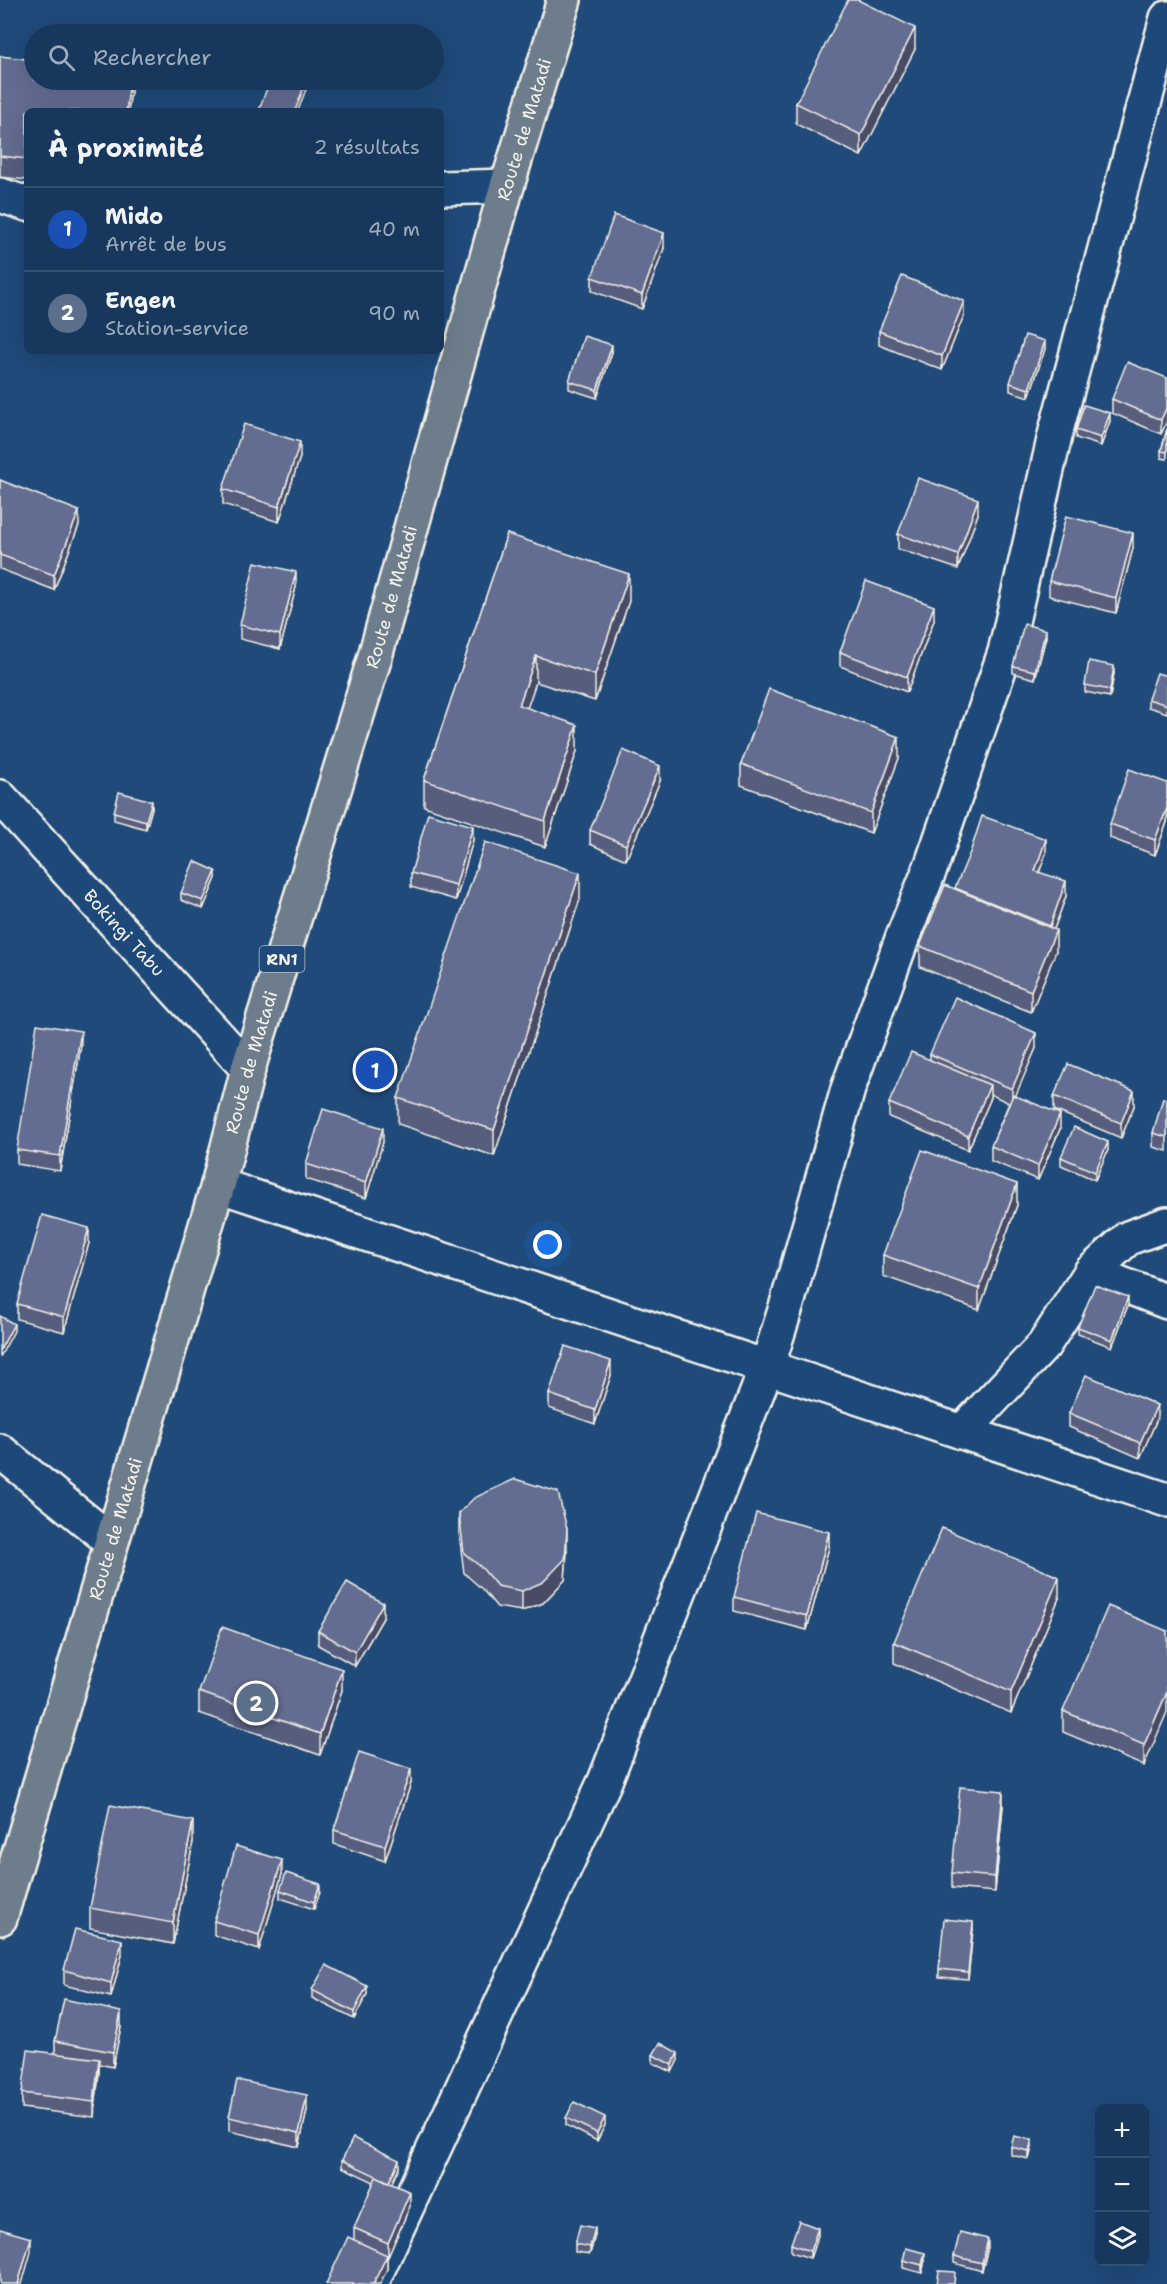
<!DOCTYPE html>
<html lang="fr">
<head>
<meta charset="utf-8">
<style>
	:root { --surface:#17385c; --page:#244365; --text:#f1f3f6; --muted:#9eacbb; --line:#365272; --accent:#ff9aa2 }
	body { margin:0; font-family:"Shantell Sans",sans-serif; background:var(--page); color:var(--text) }
	.controls { position:absolute; right:18px; bottom:18px; display:grid; overflow:hidden; border-radius:9px; box-shadow:0 6px 24px #0002 }
	.controls button { width:54px; height:54px; display:grid; place-items:center; padding:0; border:0; border-bottom:2px solid var(--line); background:var(--surface); color:var(--text); font:30px sans-serif }
	.you { position:absolute; left:548px; top:1245px; width:21px; height:21px; margin:-15px; border:4px solid #fff; border-radius:50%; background:#1a73e8; box-shadow:0 0 0 9px #1a73e833 }
	.badge { display:grid; place-items:center; width:39px; height:39px; border-radius:50%; background:var(--accent); color:#fff; font-size:20px; font-weight:700 }
	.pin { position:absolute; translate:-50% -50%; border:3px solid #fff; box-shadow:0 2px 6px #0006 }
	.list { margin:0; padding:0; list-style:none }
	h2 { display:flex; justify-content:space-between; align-items:center; height:78px; margin:0; padding:0 24px; font-size:26px }
	h2 small { font-size:20px; font-weight:400; color:var(--muted) }
	.list li { display:grid; grid-template-columns:39px 1fr auto; gap:18px; align-items:center; box-sizing:border-box; height:84px; padding:0 24px; border-top:2px solid var(--line) }
	.list b { display:block; font-size:22px; white-space:nowrap }
	.list p { margin:0; font-size:20px; white-space:nowrap; color:var(--muted) }
	.list em { font-size:20px; font-style:normal; color:var(--muted) }
	.icon { flex:none; width:33px; height:33px; fill:none; stroke:currentColor; stroke-width:2; stroke-linecap:round; stroke-linejoin:round }
	.map { position:relative; flex:none; width:1167px; height:2284px; overflow:hidden }
	.search { position:absolute; background:var(--surface); box-shadow:0 6px 24px #0002; left:24px; top:24px; width:420px; height:66px; display:flex; align-items:center; gap:15px; box-sizing:border-box; padding:0 21px; border-radius:33px; color:var(--muted); font-size:22px }
	.panel { position:absolute; background:var(--surface); box-shadow:0 6px 24px #0002; left:24px; top:108px; width:420px; height:246px; border-radius:9px }
	.map>svg:first-child { display:block }
	.lines { fill:none; stroke-linecap:round; stroke-linejoin:round }
	.street-casing { stroke:#f4f1e8; stroke-width:38 }
	.highway-casing { stroke:#f4f1e8; stroke-width:38 }
	.street { stroke:#1f4a7a; stroke-width:33 }
	.highway { stroke:#6d7d8c; stroke-width:33 }
	.wall { fill:#565d7d; stroke:#f4f1e8; stroke-width:1.5 }
	.shaded-wall { fill:#464c66; stroke:#f4f1e8; stroke-width:1.5 }
	.building { fill:#646c91; stroke:#f4f1e8; stroke-width:1.5 }
	.labels { text-anchor:middle; dominant-baseline:central; stroke-width:4.5; stroke-linejoin:round; paint-order:stroke }
	.shield { fill:#1f4a7a; stroke:#b4bfc7; stroke-width:1.5 }
	.shield-label { font-size:16px; font-weight:bold; fill:#f4f1e8 }
	.street-label { font-size:18px; fill:#f4f1e8; stroke:#1f4a7a }
</style>
</head>
<body>
<div class="map">
<svg width="1167" height="2284" viewBox="0 0 1167 2284">
	<rect width="100%" height="100%" fill="#1f4a7a"/>
	<filter id="ink" filterUnits="userSpaceOnUse"><feTurbulence type="fractalNoise" baseFrequency=".0167" numOctaves="2"/><feDisplacementMap in="SourceGraphic" scale="12" xChannelSelector="R" yChannelSelector="G"/><feConvolveMatrix kernelMatrix="1 2 1 2 8 2 1 2 1" color-interpolation-filters="sRGB"/></filter>
	<g filter="url(#ink)">
		<g class="lines">
			<defs>
				<g id="street">
					<polyline points="441,188 507,186"/>
					<polyline points="0,195 27,204"/>
					<path id="s1" d="M0,797l248,272"/>
					<polyline points="218,1185 1167,1500"/>
					<polyline points="1091,1272 1128,1238 1167,1224"/>
					<polyline points="962,1432 1044,1345 1091,1272 1167,1302"/>
					<polyline points="0,1451 111,1541"/>
					<polyline points="371,2284 605,1781 767,1367 787,1304 848,1089 902,939 932,864 1005,652 1056,431 1167,18"/>
				</g>
				<g id="highway">
					<path id="s2" d="M0,1918l218,-733 30,-116 126,-409 133,-474 57,-186"/>
				</g>
			</defs>
			<use href="#street" class="street-casing"/>
			<use href="#highway" class="highway-casing"/>
			<use href="#street" class="street"/>
			<use href="#highway" class="highway"/>
		</g>
		<g class="wall">
			<polygon points="915,49 861,156 796,124 796,103"/>
			<polygon points="0,56 131,80 131,91 128,111 27,111 27,180 0,177"/>
			<polygon points="664,248 642,309 592,291 592,277"/>
			<polygon points="964,315 942,370 879,345 879,331"/>
			<polygon points="1045,349 1029,397 1010,391 1010,383"/>
			<polygon points="612,352 597,398 569,389 569,381"/>
			<polygon points="1167,378 1167,421 1161,434 1112,413 1112,399"/>
			<polygon points="1110,421 1101,446 1076,438 1076,430"/>
			<polygon points="1167,429 1167,459 1161,458 1161,451"/>
			<polygon points="300,457 279,522 223,504 223,489"/>
			<polygon points="0,480 79,525 54,590 0,569"/>
			<polygon points="978,514 958,569 898,549 898,534"/>
			<polygon points="507,534 629,601 595,701 536,682 527,708 577,751 545,847 424,806 424,780"/>
			<polygon points="1133,548 1116,613 1049,596 1049,581"/>
			<polygon points="296,587 280,649 240,639 240,625"/>
			<polygon points="934,620 907,692 840,666 840,652"/>
			<polygon points="1046,637 1035,679 1013,673 1013,666"/>
			<polygon points="1114,673 1110,697 1085,692 1085,685"/>
			<polygon points="1167,676 1167,713 1148,707 1148,699"/>
			<polygon points="899,758 871,833 741,785 741,764"/>
			<polygon points="660,781 626,860 590,844 590,830"/>
			<polygon points="1167,783 1167,822 1155,855 1110,838 1110,824"/>
			<polygon points="152,808 146,829 114,820 114,812"/>
			<polygon points="473,840 456,900 411,887 411,873"/>
			<polygon points="1046,853 1039,872 1066,896 1054,929 1056,951 1031,1012 920,967 920,946 955,888"/>
			<polygon points="216,878 203,909 181,900 181,893"/>
			<polygon points="580,899 494,1156 398,1124 398,1098"/>
			<polygon points="81,1045 60,1171 17,1164 17,1150"/>
			<polygon points="1036,1048 1015,1095 1060,1129 1038,1180 991,1161 991,1146 1009,1103 990,1094 990,1100 968,1150 889,1117 889,1103 930,1060 930,1054"/>
			<polygon points="1054,1096 1134,1106 1121,1138 1054,1110"/>
			<polygon points="1167,1099 1167,1151 1153,1147 1153,1133"/>
			<polygon points="383,1142 366,1198 306,1179 306,1164"/>
			<polygon points="1108,1150 1095,1180 1061,1165 1061,1157"/>
			<polygon points="1017,1205 979,1310 883,1276 883,1255"/>
			<polygon points="89,1243 64,1332 17,1319 17,1304"/>
			<polygon points="1128,1305 1112,1347 1078,1334 1078,1327"/>
			<polygon points="611,1375 595,1424 549,1408 549,1394"/>
			<polygon points="1069,1413 1157,1419 1140,1458 1069,1427"/>
			<polygon points="459,1513 567,1550 565,1580 543,1603 522,1611 497,1607 482,1589 464,1573 459,1533"/>
			<polygon points="829,1547 807,1630 734,1611 734,1597"/>
			<polygon points="1059,1598 1011,1713 894,1663 894,1642"/>
			<polygon points="383,1618 355,1666 318,1645 318,1631"/>
			<polygon points="1167,1631 1144,1766 1063,1732 1063,1711"/>
			<polygon points="342,1690 320,1755 199,1713 199,1692"/>
			<polygon points="411,1783 385,1861 334,1844 334,1830"/>
			<polygon points="1003,1806 995,1892 952,1888 952,1873"/>
			<polygon points="193,1842 173,1944 90,1928 90,1908"/>
			<polygon points="282,1874 259,1950 214,1935 214,1921"/>
			<polygon points="280,1890 320,1892 314,1909 280,1898"/>
			<polygon points="973,1929 968,1979 939,1977 939,1969"/>
			<polygon points="122,1955 111,1997 64,1985 64,1970"/>
			<polygon points="312,1990 367,1994 354,2019 312,1998"/>
			<polygon points="121,2026 113,2067 99,2064 99,2073 94,2117 22,2108 22,2093 55,2053 55,2041"/>
			<polygon points="653,2055 678,2060 672,2072 653,2063"/>
			<polygon points="307,2110 299,2147 229,2131 229,2117"/>
			<polygon points="566,2118 605,2125 597,2141 566,2125"/>
			<polygon points="1011,2147 1032,2147 1029,2159 1011,2155"/>
			<polygon points="342,2160 399,2167 391,2184 410,2206 388,2257 387,2256 387,2269 354,2240 354,2228 374,2182 342,2167"/>
			<polygon points="595,2235 590,2254 575,2252 575,2244"/>
			<polygon points="818,2235 810,2258 791,2252 791,2244"/>
			<polygon points="988,2247 982,2271 954,2263 954,2256"/>
			<polygon points="903,2260 925,2260 922,2273 903,2268"/>
		</g>
		<g class="shaded-wall">
			<polygon points="915,28 915,49 861,156 861,135"/>
			<polygon points="130,80 131,80 131,91 128,111 126,111"/>
			<polygon points="306,81 306,89 298,111 295,111"/>
			<polygon points="664,233 664,248 642,309 642,295"/>
			<polygon points="964,301 964,315 942,370 942,356"/>
			<polygon points="1045,341 1045,349 1029,397 1029,389"/>
			<polygon points="612,345 612,352 597,398 597,390"/>
			<polygon points="1167,406 1167,421 1161,434 1161,420"/>
			<polygon points="1110,413 1110,421 1101,446 1101,438"/>
			<polygon points="300,442 300,457 279,522 279,507"/>
			<polygon points="978,499 978,514 958,569 958,555"/>
			<polygon points="79,511 79,525 54,590 54,575"/>
			<polygon points="1133,533 1133,548 1116,613 1116,598"/>
			<polygon points="296,572 296,587 280,649 280,635"/>
			<polygon points="629,574 629,601 595,701 595,675"/>
			<polygon points="934,606 934,620 907,692 907,677"/>
			<polygon points="1046,630 1046,637 1035,679 1035,671"/>
			<polygon points="536,656 536,682 519,732 519,705"/>
			<polygon points="1114,666 1114,673 1110,697 1110,690"/>
			<polygon points="577,725 577,751 545,847 545,821"/>
			<polygon points="899,737 899,758 871,833 871,813"/>
			<polygon points="660,766 660,781 626,860 626,845"/>
			<polygon points="152,801 152,808 146,829 146,821"/>
			<polygon points="1167,808 1167,822 1155,855 1155,840"/>
			<polygon points="473,826 473,840 456,900 456,885"/>
			<polygon points="1046,839 1046,853 1035,885 1035,871"/>
			<polygon points="216,871 216,878 203,909 203,901"/>
			<polygon points="580,873 580,899 494,1156 494,1130"/>
			<polygon points="1066,881 1066,896 1050,940 1050,926"/>
			<polygon points="1056,930 1056,951 1031,1012 1031,991"/>
			<polygon points="81,1031 81,1045 60,1171 60,1156"/>
			<polygon points="1036,1033 1036,1048 1012,1104 1012,1089"/>
			<polygon points="990,1085 990,1100 968,1150 968,1136"/>
			<polygon points="1134,1091 1134,1106 1121,1138 1121,1123"/>
			<polygon points="1060,1114 1060,1129 1038,1180 1038,1166"/>
			<polygon points="383,1128 383,1142 366,1198 366,1183"/>
			<polygon points="1108,1142 1108,1150 1095,1180 1095,1172"/>
			<polygon points="1017,1184 1017,1205 979,1310 979,1289"/>
			<polygon points="89,1228 89,1243 64,1332 64,1317"/>
			<polygon points="1128,1297 1128,1305 1112,1347 1112,1340"/>
			<polygon points="14,1324 14,1331 0,1357 0,1350"/>
			<polygon points="611,1361 611,1375 595,1424 595,1410"/>
			<polygon points="1157,1405 1157,1419 1140,1458 1140,1443"/>
			<polygon points="567,1529 567,1550 565,1580 543,1603 522,1611 522,1591"/>
			<polygon points="829,1532 829,1547 807,1630 807,1616"/>
			<polygon points="1059,1577 1059,1598 1011,1713 1011,1692"/>
			<polygon points="383,1603 383,1618 355,1666 355,1652"/>
			<polygon points="342,1669 342,1690 320,1755 320,1734"/>
			<polygon points="1167,1692 1167,1712 1144,1766 1144,1745"/>
			<polygon points="411,1769 411,1783 385,1861 385,1846"/>
			<polygon points="1003,1791 1003,1806 995,1892 995,1877"/>
			<polygon points="193,1821 193,1842 173,1944 173,1923"/>
			<polygon points="282,1860 282,1874 259,1950 259,1935"/>
			<polygon points="320,1884 320,1892 314,1909 314,1902"/>
			<polygon points="973,1922 973,1929 968,1979 968,1972"/>
			<polygon points="122,1940 122,1955 111,1997 111,1983"/>
			<polygon points="367,1986 367,1994 354,2019 354,2012"/>
			<polygon points="121,2012 121,2026 113,2067 113,2052"/>
			<polygon points="678,2053 678,2060 672,2072 672,2065"/>
			<polygon points="99,2059 99,2073 94,2117 94,2102"/>
			<polygon points="307,2095 307,2110 299,2147 299,2133"/>
			<polygon points="605,2117 605,2125 597,2141 597,2133"/>
			<polygon points="1032,2140 1032,2147 1029,2159 1029,2151"/>
			<polygon points="399,2160 399,2167 389,2189 389,2182"/>
			<polygon points="410,2192 410,2206 388,2257 388,2243"/>
			<polygon points="595,2228 595,2235 590,2254 590,2247"/>
			<polygon points="818,2228 818,2235 810,2258 810,2251"/>
			<polygon points="31,2238 31,2252 22,2284 18,2284"/>
			<polygon points="988,2239 988,2247 982,2271 982,2263"/>
			<polygon points="925,2253 925,2260 922,2273 922,2265"/>
			<polygon points="387,2255 387,2269 380,2284 373,2284"/>
		</g>
		<g class="building">
			<polygon points="848,0 858,0 915,28 861,135 796,103"/>
			<polygon points="0,56 34,60 34,80 130,80 126,111 27,111 27,159 0,156"/>
			<polygon points="270,80 301,80 306,81 295,111 263,111 259,110"/>
			<polygon points="614,215 664,233 642,295 592,277"/>
			<polygon points="902,276 964,301 942,356 879,331"/>
			<polygon points="1025,335 1045,341 1029,389 1010,383"/>
			<polygon points="584,336 612,345 597,390 569,381"/>
			<polygon points="1127,362 1167,378 1167,406 1161,420 1112,399"/>
			<polygon points="1084,405 1110,413 1101,438 1076,430"/>
			<polygon points="244,424 300,442 279,507 223,489"/>
			<polygon points="1167,429 1167,452 1161,451"/>
			<polygon points="918,478 978,499 958,555 898,534"/>
			<polygon points="0,480 79,511 54,575 0,555"/>
			<polygon points="1066,516 1133,533 1116,598 1049,581"/>
			<polygon points="507,534 629,574 595,675 536,656 519,705 577,725 545,821 424,780"/>
			<polygon points="255,562 296,572 280,635 240,625"/>
			<polygon points="866,581 934,606 907,677 840,652"/>
			<polygon points="1024,624 1046,630 1035,671 1013,666"/>
			<polygon points="1089,661 1114,666 1110,690 1085,685"/>
			<polygon points="1157,673 1167,676 1167,705 1148,699"/>
			<polygon points="769,689 899,737 871,813 741,764"/>
			<polygon points="623,750 660,766 626,845 590,830"/>
			<polygon points="1129,769 1167,783 1167,808 1155,840 1110,824"/>
			<polygon points="119,792 152,801 146,821 114,812"/>
			<polygon points="428,813 473,826 456,885 411,873"/>
			<polygon points="982,816 1046,839 1035,871 1066,881 1050,926 955,888 971,850"/>
			<polygon points="485,842 580,873 494,1130 398,1098"/>
			<polygon points="194,861 216,871 203,901 181,893"/>
			<polygon points="945,885 1056,930 1031,991 920,946"/>
			<polygon points="955,997 1036,1033 1012,1089 930,1054"/>
			<polygon points="37,1024 81,1031 60,1156 17,1150"/>
			<polygon points="911,1052 990,1085 968,1136 889,1103"/>
			<polygon points="1068,1064 1134,1091 1121,1123 1054,1096"/>
			<polygon points="1013,1095 1060,1114 1038,1166 991,1146"/>
			<polygon points="1163,1098 1167,1099 1167,1137 1153,1133"/>
			<polygon points="323,1109 383,1128 366,1183 306,1164"/>
			<polygon points="1074,1127 1108,1142 1095,1172 1061,1157"/>
			<polygon points="922,1150 1017,1184 979,1289 883,1255"/>
			<polygon points="42,1215 89,1228 64,1317 17,1304"/>
			<polygon points="1095,1285 1128,1297 1112,1340 1078,1327"/>
			<polygon points="0,1316 14,1324 0,1350"/>
			<polygon points="565,1346 611,1361 595,1410 549,1394"/>
			<polygon points="1086,1375 1157,1405 1140,1443 1069,1413"/>
			<polygon points="515,1479 558,1492 567,1529 565,1559 543,1582 522,1591 497,1586 482,1568 464,1553 459,1513 474,1498"/>
			<polygon points="756,1513 829,1532 807,1616 734,1597"/>
			<polygon points="942,1528 1059,1577 1011,1692 894,1642"/>
			<polygon points="347,1582 383,1603 355,1652 318,1631"/>
			<polygon points="1108,1606 1167,1631 1167,1692 1144,1745 1063,1711"/>
			<polygon points="222,1627 342,1669 320,1734 199,1692"/>
			<polygon points="359,1752 411,1769 385,1846 334,1830"/>
			<polygon points="960,1787 1003,1791 995,1877 952,1873"/>
			<polygon points="110,1805 193,1821 173,1923 90,1908"/>
			<polygon points="236,1846 282,1860 259,1935 214,1921"/>
			<polygon points="286,1873 320,1884 314,1902 280,1890"/>
			<polygon points="944,1919 973,1922 968,1972 939,1969"/>
			<polygon points="75,1929 122,1940 111,1983 64,1970"/>
			<polygon points="326,1965 367,1986 354,2012 312,1990"/>
			<polygon points="64,1999 121,2012 113,2052 55,2041"/>
			<polygon points="660,2043 678,2053 672,2065 653,2055"/>
			<polygon points="28,2050 99,2059 94,2102 22,2093"/>
			<polygon points="237,2080 307,2095 299,2133 229,2117"/>
			<polygon points="574,2102 605,2117 597,2133 566,2118"/>
			<polygon points="1014,2136 1032,2140 1029,2151 1011,2147"/>
			<polygon points="353,2138 399,2160 389,2182 342,2160"/>
			<polygon points="376,2177 410,2192 388,2243 354,2228"/>
			<polygon points="799,2221 818,2228 810,2251 791,2244"/>
			<polygon points="580,2225 595,2228 590,2247 575,2244"/>
			<polygon points="0,2229 31,2238 18,2284 0,2284"/>
			<polygon points="960,2232 988,2239 982,2263 954,2256"/>
			<polygon points="348,2237 387,2255 373,2284 326,2284"/>
			<polygon points="906,2248 925,2253 922,2265 903,2260"/>
			<polygon points="939,2271 955,2272 954,2284 937,2284"/>
		</g>
	</g>
	<g class="labels">
		<rect class="shield" x="259.5" y="946" width="45" height="26" rx="4.5"/>
		<g class="shield-label">
			<text x="282" y="959">RN1</text>
		</g>
		<g class="street-label">
			<text stroke="none"><textPath href="#s2" startOffset="1864">Route de Matadi</textPath></text>
			<text stroke="none"><textPath href="#s2" startOffset="1378">Route de Matadi</textPath></text>
			<text stroke="none"><textPath href="#s1" startOffset="184">Bokingi Tabu</textPath></text>
			<text stroke="none"><textPath href="#s2" startOffset="892">Route de Matadi</textPath></text>
			<text stroke="none"><textPath href="#s2" startOffset="406">Route de Matadi</textPath></text>
		</g>
	</g>
</svg>
<div class="controls">
<button>+</button>
<button>−</button>
<button><svg class="icon" aria-label="layers" viewBox="0 0 24 24"><path d="M12 4l9 5-9 5-9-5zM3 14l9 5 9-5"/></svg></button>
</div>
<div class="you"></div>
<div class="pin badge" style="left:375px;top:1070px;background:#1a4fb4">1</div>
<div class="pin badge" style="left:256px;top:1703px;background:#5c6f8a">2</div>
<div class="search"><svg class="icon" aria-label="search" viewBox="0 0 24 24"><circle cx="10" cy="10" r="6"/><path d="M15 15l6 6"/></svg>Rechercher</div>
<section class="panel">
<h2>À proximité<small>2 résultats</small></h2>
<ul class="list">
<li><span class="badge" style="background:#1a4fb4">1</span><div><b>Mido</b><p>Arrêt de bus</p></div><em>40 m</em></li>
<li><span class="badge" style="background:#5c6f8a">2</span><div><b>Engen</b><p>Station-service</p></div><em>90 m</em></li>
</ul>
</section>
</div>
</body>
</html>
